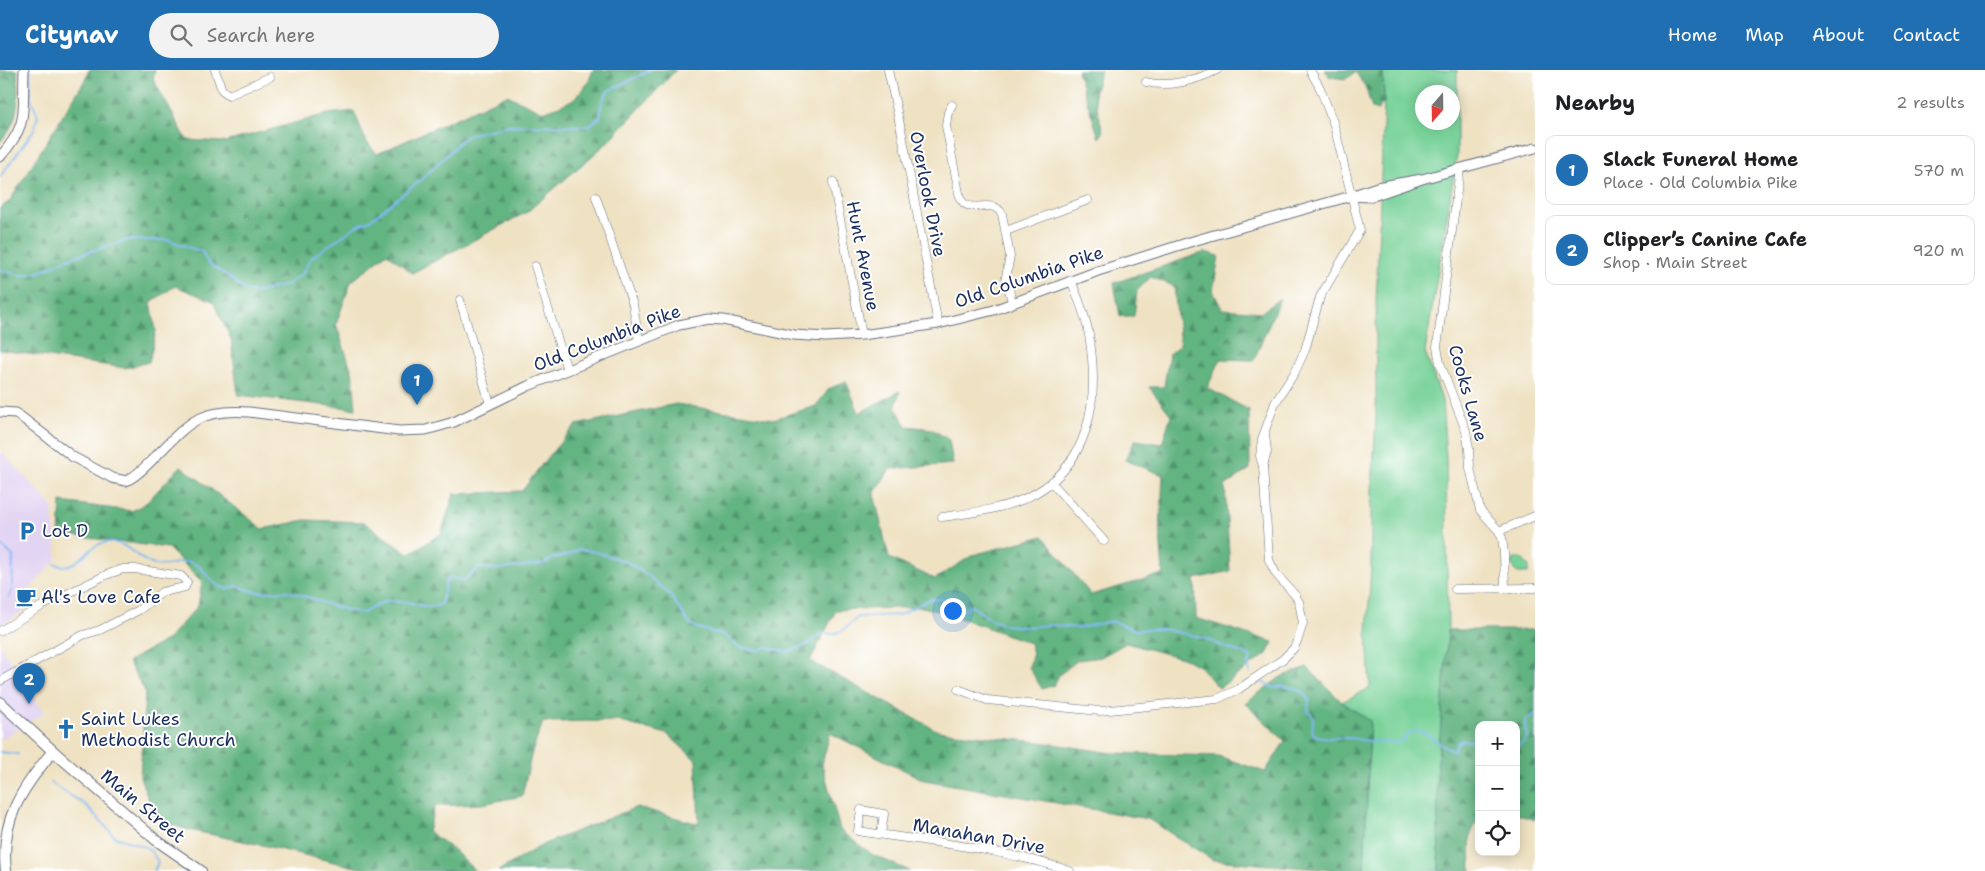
<!DOCTYPE html>
<html lang="en">
<head>
<meta charset="utf-8">
<style>
	:root { --surface:#fff; --page:#f2f2f2; --text:#202124; --muted:#757577; --line:#e0e0e0; --accent:#1f6fb2 }
	body { margin:0; font-family:"Shantell Sans",sans-serif; background:var(--page); color:var(--text) }
	.controls { position:absolute; right:15px; bottom:15px; display:grid; overflow:hidden; border-radius:10px; box-shadow:0 2px 12px #0003 }
	.controls button { width:45px; height:45px; display:grid; place-items:center; padding:0; border:0; border-bottom:1px solid var(--line); background:var(--surface); color:var(--text); font:25px sans-serif }
	.compass { position:absolute; left:1415px; top:15px; width:45px; height:45px; border-radius:50%; background:var(--surface); box-shadow:0 2px 12px #0003; rotate:200deg }
	.you { position:absolute; left:952px; top:540px; width:18px; height:18px; margin:-12px; border:4px solid #fff; border-radius:50%; background:#1a73e8; box-shadow:0 0 0 8px #1a73e833 }
	.badge { display:grid; place-items:center; width:32px; height:32px; border-radius:50%; background:var(--accent); color:#fff; font-size:16px; font-weight:700 }
	.pin { position:absolute; translate:-50% -41px; filter:drop-shadow(0 1px 2px #0008) }
	.pin::after { content:''; position:absolute; top:26px; width:18px; height:15px; background:inherit; clip-path:polygon(0 0,100% 0,50% 100%) }
	.list { margin:0; padding:0; list-style:none }
	h2 { display:flex; justify-content:space-between; align-items:center; height:65px; margin:0; padding:0 20px; font-size:21px }
	h2 small { font-size:16px; font-weight:400; color:var(--muted) }
	.list li { display:grid; grid-template-columns:32px 1fr auto; gap:15px; align-items:center; box-sizing:border-box; height:70px; margin:0 10px 10px; padding:0 10px; border:1px solid var(--line); border-radius:10px }
	.list b { display:block; font-size:19px; white-space:nowrap }
	.list p { margin:0; font-size:16px; white-space:nowrap; color:var(--muted) }
	.list em { font-size:16px; font-style:normal; color:var(--muted) }
	.icon { flex:none; width:28px; height:28px; fill:none; stroke:currentColor; stroke-width:2; stroke-linecap:round; stroke-linejoin:round }
	.map { position:relative; flex:none; width:1535px; height:801px; overflow:hidden }
	header { display:flex; align-items:center; gap:30px; box-sizing:border-box; height:70px; padding:0 25px; background:var(--accent); color:#fff }
	header strong { font-size:24px }
	nav { display:flex; gap:28px; margin-inline-start:auto; font-size:18px }
	.search { width:350px; height:45px; background:var(--page); display:flex; align-items:center; gap:12px; box-sizing:border-box; padding:0 18px; border-radius:28px; color:var(--muted); font-size:19px }
	main { display:flex }
	aside { flex:1; background:var(--surface) }
	.map>svg:first-child { display:block }
	.built { fill:#e2d4f3 }
	.green { fill:#78d299; stroke:#4a807c; fill-rule:evenodd }
	.forest { fill:url(#forest-firs); stroke:#3e7270 }
	.lines { fill:none; stroke-linecap:round; stroke-linejoin:round }
	.stream { stroke:#81baf1; stroke-width:2 }
	.minor-casing { stroke:#656e81; stroke-width:9 }
	.tertiary-casing { stroke:#656e81; stroke-width:11 }
	.secondary-casing { stroke:#656e81; stroke-width:12 }
	.minor { stroke:#fff; stroke-width:8 }
	.tertiary { stroke:#fff; stroke-width:9 }
	.secondary { stroke:#fff; stroke-width:10 }
	.labels { text-anchor:middle; dominant-baseline:central; stroke-width:4; stroke-linejoin:round; paint-order:stroke }
	.street-label { font-size:18px; fill:#1b2f5e; stroke:#fff }
	.poi-label { font-size:18px; fill:#1b2f5e; stroke:#fff; text-anchor:start }
</style>
</head>
<body>
<header>
<strong>Citynav</strong>
<div class="search"><svg class="icon" aria-label="search" viewBox="0 0 24 24"><circle cx="10" cy="10" r="6"/><path d="M15 15l6 6"/></svg>Search here</div>
<nav><a>Home</a><a>Map</a><a>About</a><a>Contact</a></nav>
</header>
<main>
<div class="map">
<svg width="1535" height="801" viewBox="0 0 1535 801">
	<defs>
		<pattern id="forest-firs" width="22" height="20" patternUnits="userSpaceOnUse" patternTransform="scale(1.25)"><rect width="22" height="20" fill="#62b481"/><path d="M5 1l3.5 6h-7zM16 11l3.5 6h-7z" fill="#50936d"/></pattern>
	</defs>
	<rect width="100%" height="100%" fill="#fff"/>
	<filter id="ink" filterUnits="userSpaceOnUse"><feTurbulence type="fractalNoise" baseFrequency=".02" numOctaves="2"/><feDisplacementMap in="SourceGraphic" scale="10" xChannelSelector="R" yChannelSelector="G"/><feConvolveMatrix kernelMatrix="1 2 1 2 8 2 1 2 1" color-interpolation-filters="sRGB"/></filter>
	<filter id="wash" filterUnits="userSpaceOnUse"><feTurbulence type="fractalNoise" baseFrequency=".0096" numOctaves="4" result="noise"/><feDisplacementMap in="SourceGraphic" scale="20" xChannelSelector="R" yChannelSelector="G"/><feGaussianBlur stdDeviation="1.12" result="paint"/><feColorMatrix in="noise" values="0 0 0 0 0 0 0 0 0 0 0 0 0 0 0 0 0 1.4 0 .05"/><feComposite in="paint" operator="in"/></filter>
	<g filter="url(#wash)">
		<rect width="100%" height="100%" fill="#efe2c3"/>
		<g class="built">
			<polygon points="0,380 52,436 57,488 21,529 22,542 0,556"/>
			<polygon points="0,575 44,643 0,670"/>
		</g>
		<g class="green">
			<path d="M1383,0h74v85l-32,197 17,48 4,57 2,173 -11,147 2,94h-75l6,-150 -28,-19 28,-14 -3,-55 4,-66v-60l5,-89v-117l8,-200zM1422,22h30v30h-30z"/>
			<polygon points="1515,488 1521,488 1529,496 1528,503 1518,503 1514,500 1511,492 1513,492"/>
		</g>
		<g class="forest">
			<path d="M0,0h17c1,29 4,49 -17,72z"/>
			<path d="M89,0h66l-2,9 34,61 38,2 102,-28 27,-3 12,30 11,13 130,-59 36,17c27,-10 40,-13 50,-42h83l-70,74 -79,68 -115,61 -25,-20 -36,29 -15,42 17,51 3,34 -118,-14 -7,-56 -18,-38 -38,-15 -24,16 5,29 -7,31 -24,6 -125,-18v-142l9,-6 76,-122z"/>
			<polygon points="1077,0 1101,0 1094,24 1103,63 1099,68"/>
			<polygon points="1325,0 1354,0 1354,4 1345,9 1330,7"/>
			<polygon points="1354,0 1383,0 1384,31 1378,40 1372,38 1365,16"/>
			<polygon points="1205,182 1219,186 1213,221 1222,239 1262,242 1280,228 1254,290 1221,289 1207,318 1249,340 1250,399 1225,416 1230,501 1195,509 1196,548 1273,572 1267,584 1219,618 1200,597 1186,589 1126,573 1101,587 1078,590 1059,605 1054,615 1042,619 1029,597 1033,583 1030,573 963,549 923,537 836,540 810,591 938,661 1047,673 1112,683 1218,686 1265,702 1285,671 1245,633 1281,607 1307,597 1342,632 1370,651 1364,801 1341,801 1213,790 1148,749 924,710 830,663 822,694 840,760 873,785 910,801 498,801 544,774 637,737 699,754 696,690 667,664 617,651 543,652 532,682 522,726 482,734 435,736 428,761 456,782 475,801 372,801 262,775 189,760 156,750 140,707 145,621 128,592 168,569 198,536 202,512 168,478 59,464 61,432 132,441 146,433 181,396 263,459 305,450 364,452 408,484 441,464 454,424 522,421 546,389 576,355 676,334 773,349 816,336 829,319 846,311 859,343 900,321 895,337 907,356 932,359 949,370 953,394 890,399 874,424 889,488 935,509 973,485 1043,466 1091,525 1163,504 1160,461 1163,405 1125,390 1135,370 1162,374 1171,345 1149,317 1164,317 1169,284 1180,275 1174,216 1151,207 1137,221 1134,246 1120,246 1114,213"/>
			<polygon points="1448,560 1535,560 1535,750 1516,744 1516,655 1479,655 1479,747 1470,766 1471,801 1439,801 1437,707"/>
		</g>
		<g class="lines">
			<g class="stream">
				<polyline points="0,107 34,60 38,46 31,28 30,0"/>
				<polyline points="0,200 20,205 37,203 70,188 111,175 129,170 168,170 202,182 208,193 232,209 244,220 255,223 286,215 302,204 311,188 356,156 370,150 417,113 447,85 460,71 468,65 509,55 589,56 600,47 602,31 608,21 651,0"/>
				<polyline points="0,474 13,486"/>
				<path d="M55,494c26,10 30,-23 56,-22 17,0 28,20 44,23 12,3 23,-5 35,-3 11,3 16,12 23,20 4,3 9,5 14,7l10,-3 20,6 32,-1 57,19 17,3 22,-12 22,1 21,5 12,-2c6,-10 2,-18 8,-27l17,2 13,-12 22,1 44,-5 9,-6 15,-3 11,-6 17,3 29,9 24,15 22,20 17,26 9,6 27,7 14,11 10,3 11,1 7,-3 22,5 21,-8 13,-11 9,1 11,-3 16,-14 41,-2 31,-16h11l13,10 7,2 11,-5 20,14 14,5 18,2 27,-2 27,3 34,-7 24,9 27,-1 40,9 29,12 12,3 7,5 -3,6 2,8"/>
				<polyline points="9,527 12,521 13,486"/>
				<path d="M1262,612l12,6 8,-2 12,2 9,4 6,8 -1,10c10,11 2,12 5,24 11,6 22,3 35,4 18,2 33,6 52,4 23,-27 31,4 54,8l3,-7 6,-3 16,3"/>
				<polyline points="1516,677 1524,672 1527,666 1525,658 1525,651 1535,644"/>
				<polyline points="0,682 18,684"/>
				<polyline points="51,713 87,736 115,767 145,777 152,782 158,792 154,801"/>
			</g>
		</g>
	</g>
	<g filter="url(#ink)">
		<g class="lines">
			<defs>
				<g id="minor">
					<polyline points="215,0 222,20 229,25 270,7"/>
					<polyline points="888,0 902,64 938,254"/>
					<path d="M1146,12c22,6 51,-2 71,-12"/>
					<path d="M952,35l-4,7 -2,14 14,72c10,19 32,-2 42,16l8,42 -4,21 6,25"/>
					<polyline points="1460,98 1437,277 1440,293 1466,361 1469,379 1470,398 1480,440 1499,461 1502,468 1504,483 1505,518"/>
					<polyline points="833,112 862,265"/>
					<polyline points="596,127 633,235 639,271"/>
					<polyline points="1006,161 1088,130"/>
					<polyline points="535,196 567,300"/>
					<polyline points="460,230 490,334"/>
					<polyline points="1263,396 1267,382 1265,364"/>
					<polyline points="1051,412 1104,471"/>
					<path d="M942,447c27,-4 56,-7 82,-18 67,-30 76,-99 65,-164 -3,-19 -11,-37 -18,-55"/>
					<polyline points="1499,461 1535,446"/>
					<polyline points="1455,519 1535,518"/>
					<polyline points="0,561 42,536 106,505 123,499 135,499 181,506 187,512 185,517 162,522 139,540 100,560 83,565 0,611"/>
					<polyline points="958,619 987,630 1100,641 1217,629 1239,619 1283,589 1294,578 1298,569 1303,553 1299,532 1295,525 1276,504 1269,490 1263,396 1260,386 1262,369 1275,333 1295,302 1305,280 1320,227 1360,160 1334,55 1320,18 1310,0"/>
					<path d="M881,764l3,-20 -23,-4 -3,21c71,11 143,17 212,40"/>
				</g>
				<g id="tertiary">
					<path d="M0,87c30,-34 22,-45 24,-87"/>
					<polyline points="1422,109 1370,127 1351,126 1377,117 1422,109 1535,78"/>
					<path d="M0,342l16,1 57,44 39,21 14,3c11,-5 19,-14 27,-22 34,-34 44,-51 96,-47l150,19 27,-1 28,-8 74,-36 151,-61 30,-6 14,1 71,15 32,2 36,-2 76,-11 56,-14 104,-39 95,-30 158,-45"/>
				</g>
				<g id="secondary">
					<polyline points="0,632 53,681 156,770 201,801"/>
					<path d="M6,801c-6,-52 16,-82 47,-120"/>
				</g>
			</defs>
			<use href="#minor" class="minor-casing"/>
			<use href="#tertiary" class="tertiary-casing"/>
			<use href="#secondary" class="secondary-casing"/>
			<use href="#minor" class="minor"/>
			<use href="#tertiary" class="tertiary"/>
			<use href="#secondary" class="secondary"/>
		</g>
	</g>
	<defs>
		<symbol id="parking-bare" viewBox="-9 -9 18 18"><path d="M-3.5-5.5H1a3.5 3.5 0 0 1 0 7H-1V5.5H-3.5ZM-1-3.4V-.6H.8a1.4 1.4 0 0 0 0-2.8Z" fill="#1f6fb2" stroke="#fff" stroke-width="2.5" paint-order="stroke"/></symbol>
		<symbol id="cafe-bare" viewBox="-9 -9 18 18"><path d="M-5.5-4.5H6V0H3Q3 3.5 0 3.5H-2.5Q-5.5 3.5-5.5 0ZM3-3.2v2h1.7v-2ZM-6 4.5H4V6H-6Z" fill="#1f6fb2" stroke="#fff" stroke-width="2.5" paint-order="stroke"/></symbol>
		<symbol id="church-bare" viewBox="-9 -9 18 18"><path d="M-1.2-6h2.4v3.5h3.3v2.4h-3.3V6h-2.4V-.1h-3.3v-2.4h3.3Z" fill="#1f6fb2" stroke="#fff" stroke-width="2.5" paint-order="stroke"/></symbol>
	</defs>
	<g fill-rule="evenodd">
		<use href="#parking-bare" x="13" y="447" width="28" height="28"/>
		<use href="#cafe-bare" x="12" y="513" width="28" height="28"/>
		<use href="#church-bare" x="52" y="645" width="28" height="28"/>
	</g>
	<g class="labels">
		<g class="street-label">
			<text transform="translate(928 124) rotate(79)">Overlook Drive</text>
			<text transform="translate(863 186) rotate(79)">Hunt Avenue</text>
			<text transform="translate(1029 207) rotate(-19)">Old Columbia Pike</text>
			<text transform="translate(607 268) rotate(-21)">Old Columbia Pike</text>
			<text transform="translate(1468 323) rotate(74)">Cooks Lane</text>
			<text transform="translate(143 736) rotate(40)">Main Street</text>
			<text transform="translate(979 766) rotate(10)">Manahan Drive</text>
		</g>
		<g class="poi-label">
			<text x="42" y="461">Lot D</text>
			<text x="41" y="527">Al's Love Cafe</text>
			<text x="81" y="649">Saint Lukes<tspan x="81" dy="21">Methodist Church</tspan></text>
		</g>
	</g>
</svg>
<div class="controls">
<button>+</button>
<button>−</button>
<button><svg class="icon" aria-label="locate" viewBox="0 0 24 24"><circle cx="12" cy="12" r="6"/><path d="M12 2v4M12 18v4M2 12h4M18 12h4"/></svg></button>
</div>
<svg class="compass" viewBox="-18 -18 36 36"><path d="M0-13l5 13h-10z" fill="#e53935"/><path d="M0 13l5-13h-10z" fill="#757577"/></svg>
<div class="you"></div>
<div class="pin badge" style="left:417px;top:335px">1</div>
<div class="pin badge" style="left:29px;top:634px">2</div>
</div>
<aside>
<h2>Nearby<small>2 results</small></h2>
<ul class="list">
<li><span class="badge">1</span><div><b>Slack Funeral Home</b><p>Place · Old Columbia Pike</p></div><em>570 m</em></li>
<li><span class="badge">2</span><div><b>Clipper’s Canine Cafe</b><p>Shop · Main Street</p></div><em>920 m</em></li>
</ul>
</aside>
</main>
</body>
</html>
